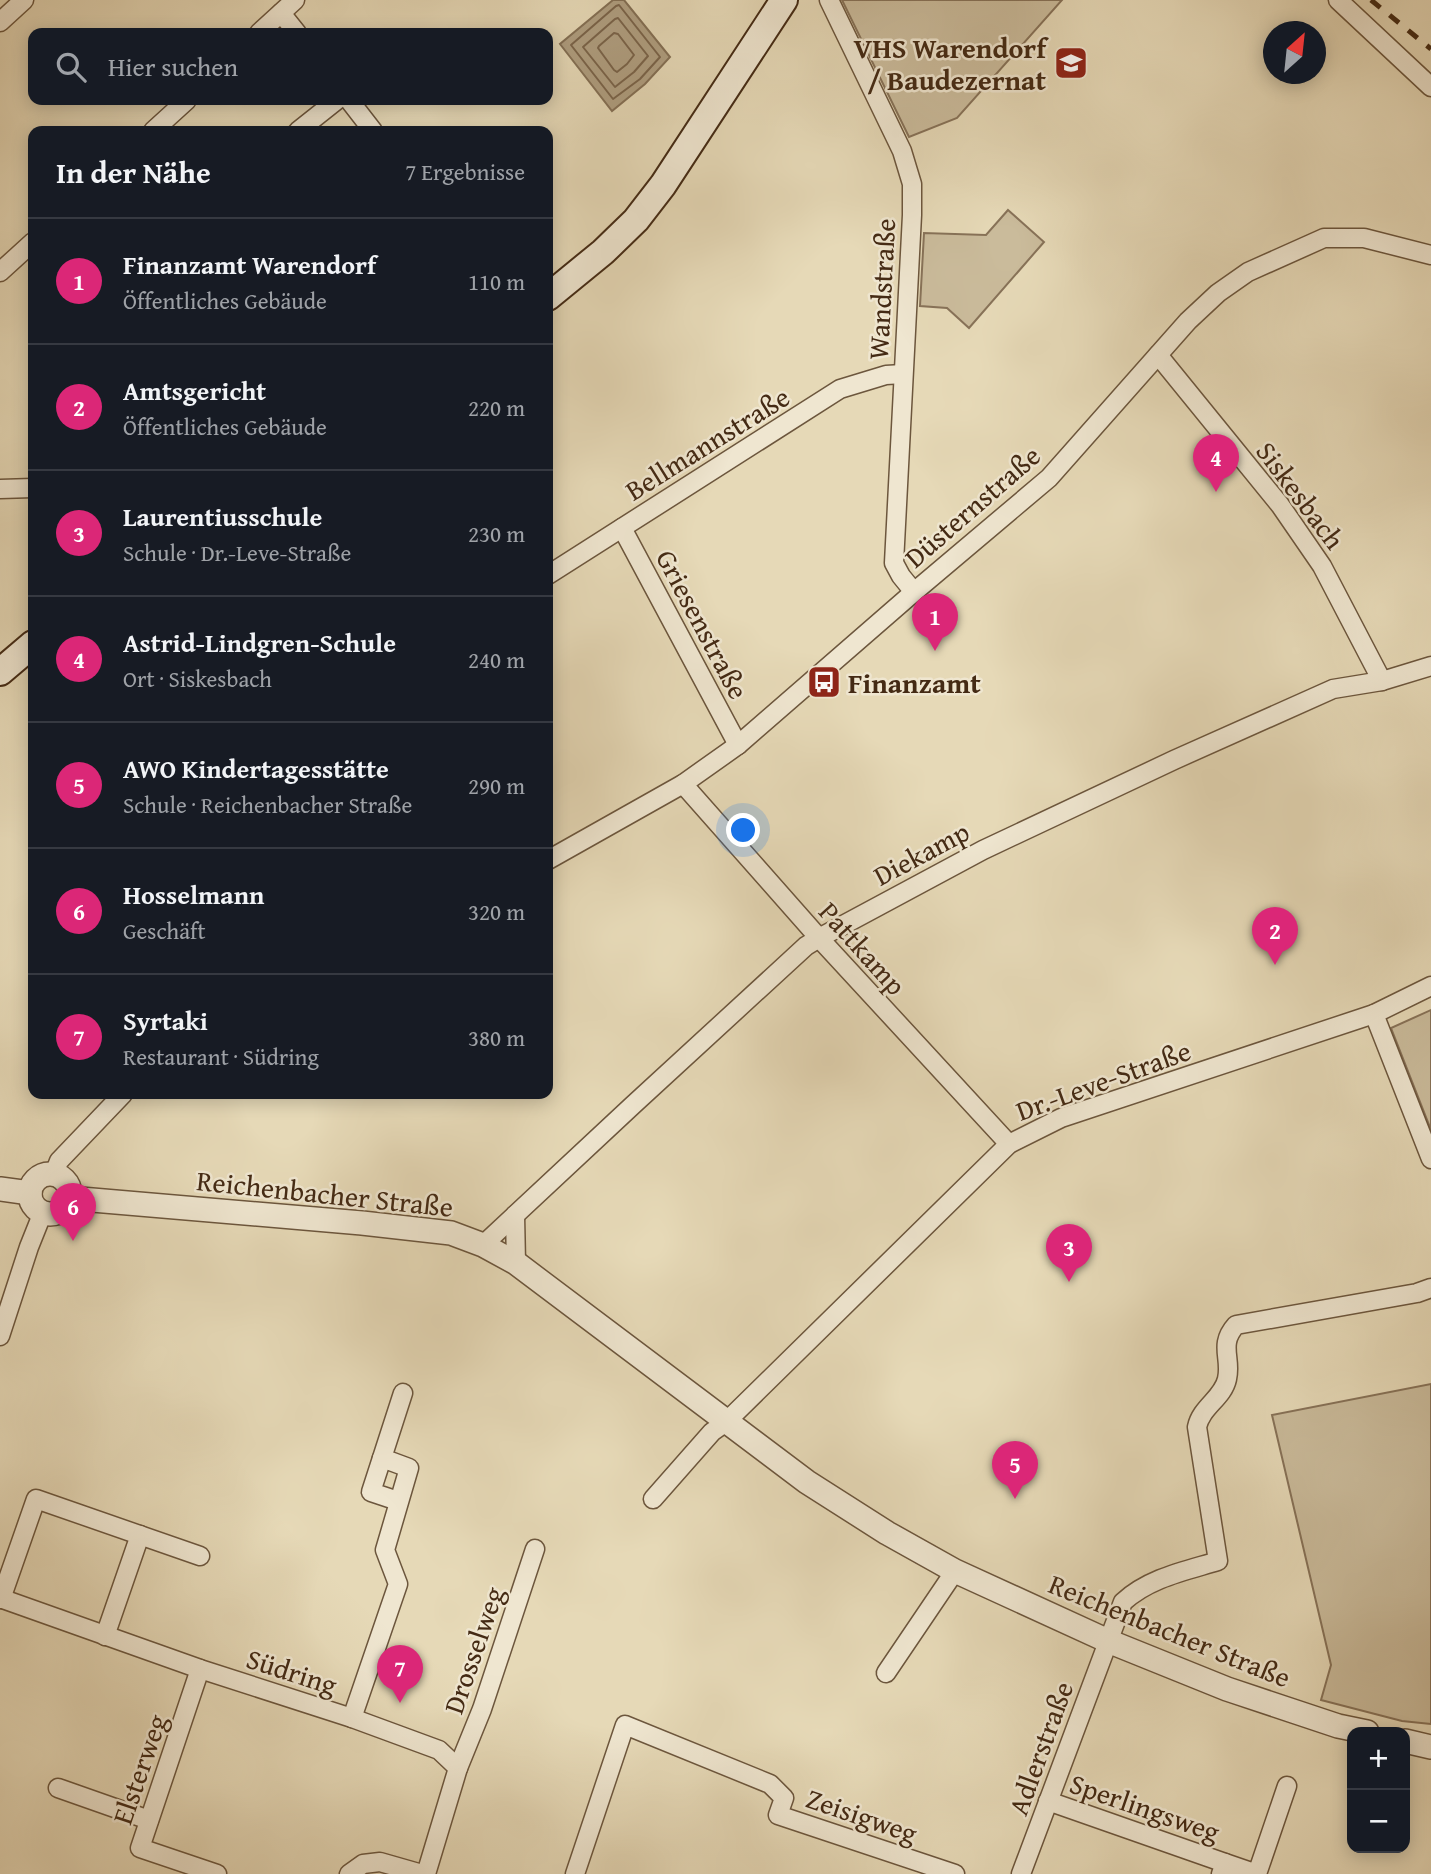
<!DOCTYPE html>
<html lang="de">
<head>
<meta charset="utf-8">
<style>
	:root { --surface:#171b24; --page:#20242c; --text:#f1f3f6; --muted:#9ea1a6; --line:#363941; --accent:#db2777 }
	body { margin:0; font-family:"Gentium Book Plus",serif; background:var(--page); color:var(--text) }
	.controls { position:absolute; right:21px; bottom:21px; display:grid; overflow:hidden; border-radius:14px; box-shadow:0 4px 18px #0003 }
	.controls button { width:63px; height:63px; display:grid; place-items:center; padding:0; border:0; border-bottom:2px solid var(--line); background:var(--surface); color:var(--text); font:35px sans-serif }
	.compass { position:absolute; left:1263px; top:21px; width:63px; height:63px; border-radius:50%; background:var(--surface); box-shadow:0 4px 18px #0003; rotate:27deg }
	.you { position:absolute; left:744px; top:831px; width:24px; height:24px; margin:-18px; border:5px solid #fff; border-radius:50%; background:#1a73e8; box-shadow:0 0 0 10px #1a73e833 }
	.badge { display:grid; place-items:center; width:46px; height:46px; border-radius:50%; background:var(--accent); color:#fff; font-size:23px; font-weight:700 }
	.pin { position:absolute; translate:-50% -58px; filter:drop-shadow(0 2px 4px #0008) }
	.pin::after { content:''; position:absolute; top:37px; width:24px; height:21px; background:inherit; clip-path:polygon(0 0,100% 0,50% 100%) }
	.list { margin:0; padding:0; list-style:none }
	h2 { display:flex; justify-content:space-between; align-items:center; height:91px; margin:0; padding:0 28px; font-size:30px }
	h2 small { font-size:23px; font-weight:400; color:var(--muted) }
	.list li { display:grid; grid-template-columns:46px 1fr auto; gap:21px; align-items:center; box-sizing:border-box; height:126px; padding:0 28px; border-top:2px solid var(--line) }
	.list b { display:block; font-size:26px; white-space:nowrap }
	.list p { margin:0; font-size:23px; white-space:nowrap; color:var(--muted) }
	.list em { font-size:23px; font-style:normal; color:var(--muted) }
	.icon { flex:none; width:38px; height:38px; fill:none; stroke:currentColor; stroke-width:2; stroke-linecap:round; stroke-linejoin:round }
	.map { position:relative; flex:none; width:1431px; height:1874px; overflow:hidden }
	.search { position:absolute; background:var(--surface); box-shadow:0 4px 18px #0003; left:28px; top:28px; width:525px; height:77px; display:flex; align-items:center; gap:18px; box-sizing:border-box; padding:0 24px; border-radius:14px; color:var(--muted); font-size:26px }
	.panel { position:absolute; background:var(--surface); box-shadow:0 4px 18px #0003; left:28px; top:126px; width:525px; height:973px; border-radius:14px }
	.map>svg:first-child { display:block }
	.green { fill:#cabb9b; stroke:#877258; stroke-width:2 }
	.water { fill:#af9e80; stroke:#847055; stroke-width:2 }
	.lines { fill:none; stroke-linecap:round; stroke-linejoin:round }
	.shore { stroke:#7a644a; stroke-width:2 }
	.minor-casing { stroke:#6c563d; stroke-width:21 }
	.tertiary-casing { stroke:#6c563d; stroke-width:26 }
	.secondary-casing { stroke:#442a14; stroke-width:30 }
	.minor { stroke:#efe6d0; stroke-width:18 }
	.tertiary { stroke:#efe6d0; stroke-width:23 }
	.secondary { stroke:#efe6d0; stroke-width:26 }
	.rail { stroke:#442a14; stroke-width:5; stroke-dasharray:12 12; stroke-linecap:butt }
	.labels { text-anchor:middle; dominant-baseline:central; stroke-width:5; stroke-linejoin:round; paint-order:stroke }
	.poi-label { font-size:28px; font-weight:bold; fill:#442a14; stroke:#efe6d0; text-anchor:end }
	.street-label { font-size:28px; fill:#442a14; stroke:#efe6d0 }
</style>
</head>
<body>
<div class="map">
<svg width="1431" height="1874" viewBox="0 0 1431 1874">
	<rect width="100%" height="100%" fill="#e6d9b7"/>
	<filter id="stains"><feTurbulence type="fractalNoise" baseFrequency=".00286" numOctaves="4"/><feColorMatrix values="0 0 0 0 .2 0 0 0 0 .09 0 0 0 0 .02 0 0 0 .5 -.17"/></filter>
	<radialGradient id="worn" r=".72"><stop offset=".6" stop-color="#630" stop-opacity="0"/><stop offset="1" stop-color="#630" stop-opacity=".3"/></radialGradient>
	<g class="green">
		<polygon points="842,0 1062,0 957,118 909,137"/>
		<polygon points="1008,210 1044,242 969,328 947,308 920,306 924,233 986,235"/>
		<polygon points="1431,1010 1431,1130 1391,1028"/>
		<polygon points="1431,1384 1431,1724 1402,1721 1321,1700 1331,1665 1272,1415"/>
	</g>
	<polygon class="water" points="613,0 624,0 670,57 645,84 612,111 560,44"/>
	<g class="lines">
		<g class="shore">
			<polygon points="619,5 660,57 640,79 613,99 571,45 616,6"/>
			<polygon points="618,18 648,56 634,72 615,87 583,47 615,19"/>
			<polygon points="614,33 618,34 634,55 627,64 617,72 614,70 598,48 599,46"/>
		</g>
		<defs>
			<g id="minor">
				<polyline points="829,0 902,151 912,184 912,215 894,563 901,576 914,592"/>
				<polyline points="1338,0 1431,87"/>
				<polyline points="281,13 297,33"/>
				<polyline points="0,22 24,0"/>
				<polyline points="259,33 295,0"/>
				<polyline points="349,100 373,131"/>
				<polyline points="153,131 187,100"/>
				<polyline points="298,131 337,100"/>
				<polyline points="0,272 33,242"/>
				<polyline points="1158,355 1280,505 1322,566 1382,681"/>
				<polyline points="0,489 33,488"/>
				<polyline points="622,528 738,745"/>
				<polyline points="548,575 840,389 886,375 903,374"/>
				<polyline points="683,784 819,938 1009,1144"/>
				<polyline points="548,860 683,784 738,745 914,592 1049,478 1188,321 1218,293 1248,272 1324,238 1364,238 1431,255"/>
				<polyline points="1374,1014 1431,1159"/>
				<polyline points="54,1174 59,1161 123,1094"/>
				<polyline points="515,1215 516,1263"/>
				<polyline points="483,1245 633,1105 806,946 819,938 983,850 1174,760 1333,689 1382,681 1431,666"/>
				<polyline points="0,1336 29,1247 43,1212"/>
				<polyline points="382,1458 371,1492 398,1501"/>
				<polyline points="653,1499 712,1432 726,1422 1009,1144 1061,1118 1374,1014 1431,986"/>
				<polyline points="0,1598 200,1669 352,1718 439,1750 458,1768 426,1874"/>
				<polyline points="1,1599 36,1499 200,1556"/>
				<polyline points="105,1636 140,1535"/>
				<polyline points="200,1669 140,1848 217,1874"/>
				<polyline points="886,1673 955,1571"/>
				<polyline points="352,1718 398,1584 385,1550 409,1468 382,1458 403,1393"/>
				<polyline points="458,1768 482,1709 535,1549"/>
				<polyline points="58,1788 149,1820"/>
				<polyline points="1048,1801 1225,1863 1221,1874"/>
				<polyline points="1225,1863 1257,1874 1287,1786"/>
				<polyline points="349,1874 363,1864 380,1862 422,1874"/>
				<polyline points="575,1874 625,1725 770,1784 784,1798 778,1815 955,1874"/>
				<path d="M1021,1874l102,-272c26,-24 62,-31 95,-41l-21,-134c4,-20 26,-29 30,-48 5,-21 -9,-34 9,-54l181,-32 14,-5"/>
			</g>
			<g id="tertiary">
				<circle cx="50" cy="1194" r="20"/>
				<polyline points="0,1189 30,1193"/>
				<polyline points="69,1198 362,1223 451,1233 483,1245 516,1263 807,1482 887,1533 955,1571 1108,1641 1227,1689 1338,1726 1367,1732"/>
				<polyline points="1405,1741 1431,1747"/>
			</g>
			<g id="secondary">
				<polyline points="548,297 603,252 636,220 663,185 784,0"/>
				<polyline points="0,672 33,644"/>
			</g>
		</defs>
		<use href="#minor" class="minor-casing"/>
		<use href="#tertiary" class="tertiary-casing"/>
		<use href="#secondary" class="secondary-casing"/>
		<use href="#minor" class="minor"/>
		<use href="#tertiary" class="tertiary"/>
		<use href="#secondary" class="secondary"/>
		<polyline class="rail" points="1371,0 1431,49"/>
	</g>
	<defs>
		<symbol id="university-square" viewBox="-11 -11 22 22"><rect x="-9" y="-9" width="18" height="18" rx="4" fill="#8f2418" stroke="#efe6d0"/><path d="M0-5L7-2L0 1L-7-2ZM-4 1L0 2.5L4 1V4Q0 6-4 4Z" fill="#fff"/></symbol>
		<symbol id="bus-square" viewBox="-11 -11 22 22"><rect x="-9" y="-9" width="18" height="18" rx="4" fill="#8f2418" stroke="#efe6d0"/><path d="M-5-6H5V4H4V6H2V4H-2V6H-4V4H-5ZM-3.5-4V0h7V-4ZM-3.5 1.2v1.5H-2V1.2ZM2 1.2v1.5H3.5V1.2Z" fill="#fff"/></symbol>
	</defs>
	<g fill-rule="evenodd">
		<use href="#university-square" x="1052" y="44" width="38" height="38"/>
		<use href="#bus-square" x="805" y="663" width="38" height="38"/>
	</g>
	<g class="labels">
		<g class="poi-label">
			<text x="1046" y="47">VHS Warendorf<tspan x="1046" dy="32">/ Baudezernat</tspan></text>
			<text x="848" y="682" text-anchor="start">Finanzamt</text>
		</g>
		<g class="street-label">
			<text transform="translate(881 289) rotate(-87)">Wandstraße</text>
			<text transform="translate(707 443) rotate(-32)">Bellmannstraße</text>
			<text transform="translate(1301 495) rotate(53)">Siskesbach</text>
			<text transform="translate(972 506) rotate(-41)">Düsternstraße</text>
			<text transform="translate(703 624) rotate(62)">Griesenstraße</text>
			<text transform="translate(921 853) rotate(-28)">Diekamp</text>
			<text transform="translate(863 948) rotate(48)">Pattkamp</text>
			<text transform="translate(1103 1080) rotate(-20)">Dr.-Leve-Straße</text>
			<text transform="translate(325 1193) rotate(6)">Reichenbacher Straße</text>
			<text transform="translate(1170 1630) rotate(22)">Reichenbacher Straße</text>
			<text transform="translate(473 1650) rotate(-71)">Drosselweg</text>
			<text transform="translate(292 1671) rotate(18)">Südring</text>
			<text transform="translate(1040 1748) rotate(-70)">Adlerstraße</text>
			<text transform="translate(139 1769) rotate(-71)">Elsterweg</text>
			<text transform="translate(1145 1807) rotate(19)">Sperlingsweg</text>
			<text transform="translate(862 1815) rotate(19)">Zeisigweg</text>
		</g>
	</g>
	<rect width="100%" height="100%" filter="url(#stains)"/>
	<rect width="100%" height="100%" fill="url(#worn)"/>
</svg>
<div class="controls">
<button>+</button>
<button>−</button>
</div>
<svg class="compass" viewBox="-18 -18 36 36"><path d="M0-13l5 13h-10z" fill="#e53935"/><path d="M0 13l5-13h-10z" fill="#9ea1a6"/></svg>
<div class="you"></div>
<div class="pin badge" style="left:935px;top:651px">1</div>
<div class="pin badge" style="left:1275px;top:965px">2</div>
<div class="pin badge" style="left:1069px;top:1282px">3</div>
<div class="pin badge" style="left:1216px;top:492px">4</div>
<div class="pin badge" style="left:1015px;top:1499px">5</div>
<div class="pin badge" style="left:73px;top:1241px">6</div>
<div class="pin badge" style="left:400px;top:1703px">7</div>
<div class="search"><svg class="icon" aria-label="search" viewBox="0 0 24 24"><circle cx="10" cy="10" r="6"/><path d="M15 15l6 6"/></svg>Hier suchen</div>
<section class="panel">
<h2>In der Nähe<small>7 Ergebnisse</small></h2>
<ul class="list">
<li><span class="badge">1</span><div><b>Finanzamt Warendorf</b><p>Öffentliches Gebäude</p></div><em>110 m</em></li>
<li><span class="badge">2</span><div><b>Amtsgericht</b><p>Öffentliches Gebäude</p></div><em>220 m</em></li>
<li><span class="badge">3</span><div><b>Laurentiusschule</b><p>Schule · Dr.-Leve-Straße</p></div><em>230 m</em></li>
<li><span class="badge">4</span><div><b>Astrid-Lindgren-Schule</b><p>Ort · Siskesbach</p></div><em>240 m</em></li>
<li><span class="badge">5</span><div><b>AWO Kindertagesstätte</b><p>Schule · Reichenbacher Straße</p></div><em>290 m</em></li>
<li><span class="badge">6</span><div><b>Hosselmann</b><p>Geschäft</p></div><em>320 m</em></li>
<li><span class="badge">7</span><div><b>Syrtaki</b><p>Restaurant · Südring</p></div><em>380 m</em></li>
</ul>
</section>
</div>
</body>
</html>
